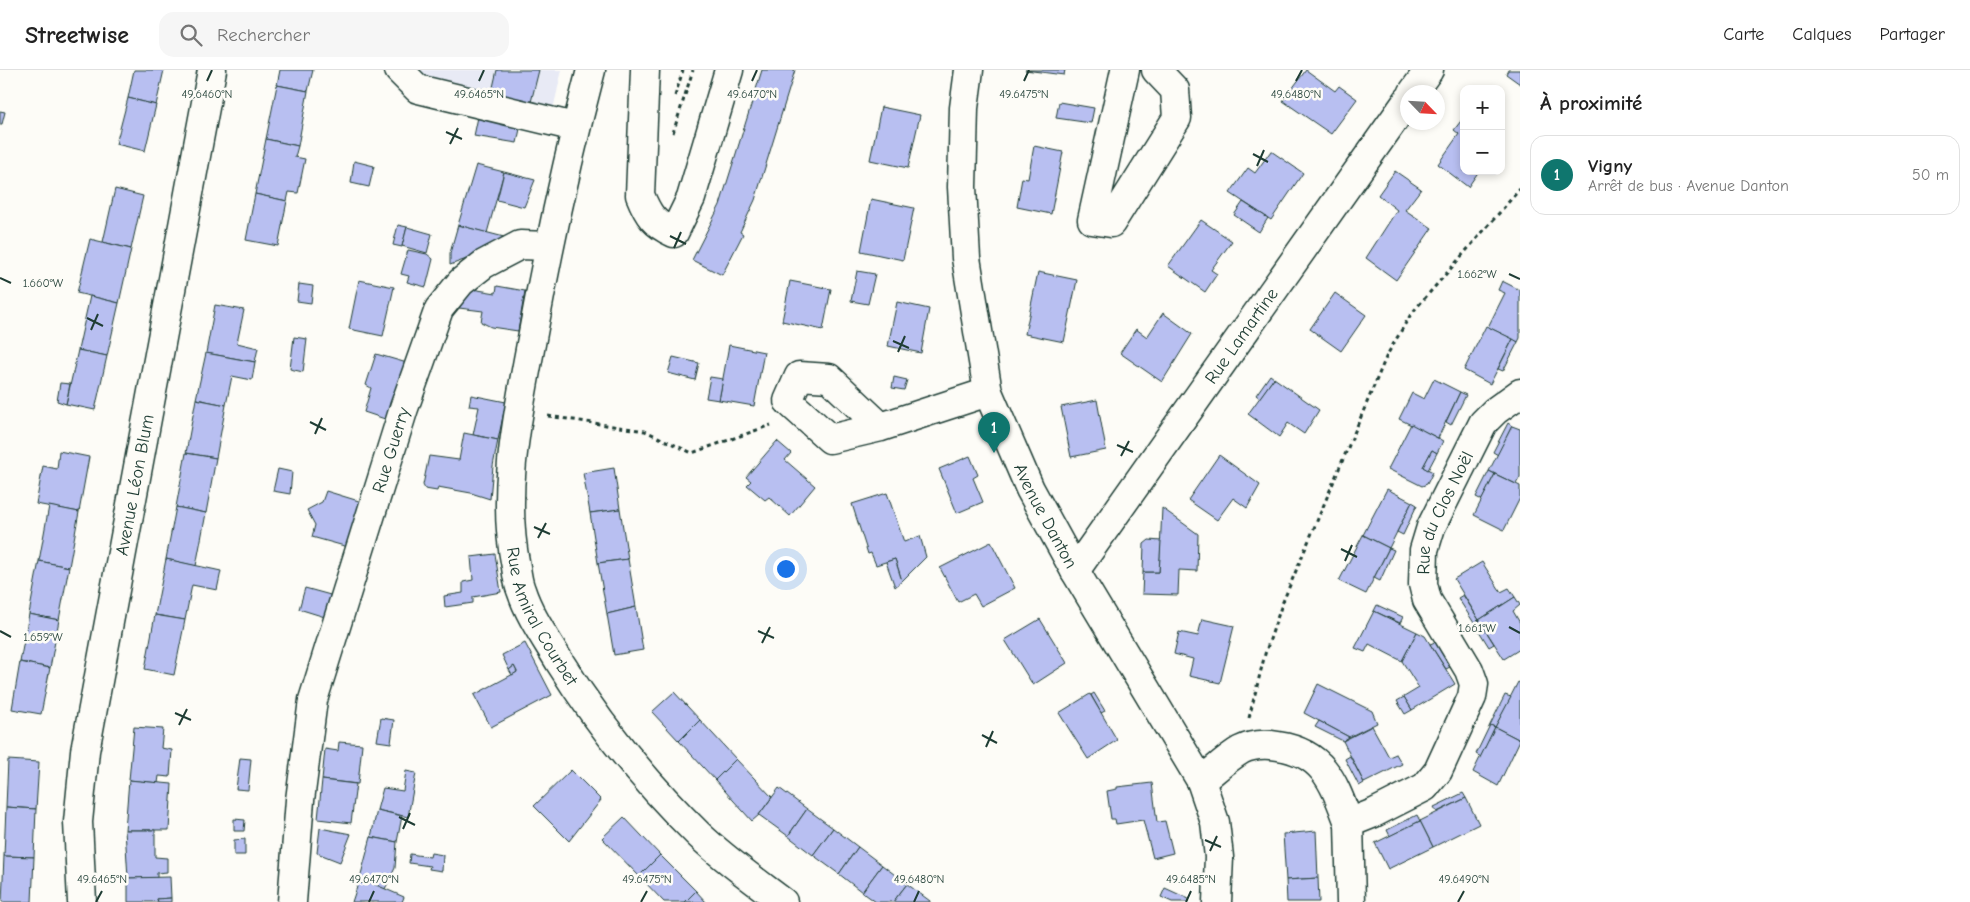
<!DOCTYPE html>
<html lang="fr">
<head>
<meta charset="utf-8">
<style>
	:root { --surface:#fff; --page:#f6f6f6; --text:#222; --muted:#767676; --line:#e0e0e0; --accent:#0f766e }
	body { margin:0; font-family:"Comic Neue",sans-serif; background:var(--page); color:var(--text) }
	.controls { position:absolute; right:15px; top:15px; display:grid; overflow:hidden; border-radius:10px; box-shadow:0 2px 8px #0003 }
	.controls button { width:45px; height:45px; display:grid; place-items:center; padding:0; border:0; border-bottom:1px solid var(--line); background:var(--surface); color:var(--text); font:25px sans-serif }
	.compass { position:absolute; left:1400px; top:15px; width:45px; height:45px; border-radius:50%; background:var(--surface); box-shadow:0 2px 8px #0003; rotate:115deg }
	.you { position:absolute; left:785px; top:498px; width:18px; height:18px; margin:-12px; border:4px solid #fff; border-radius:50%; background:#1a73e8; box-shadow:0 0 0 8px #1a73e833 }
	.badge { display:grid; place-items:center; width:32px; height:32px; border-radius:50%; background:var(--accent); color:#fff; font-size:16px; font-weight:700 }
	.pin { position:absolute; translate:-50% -41px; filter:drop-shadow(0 1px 2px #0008) }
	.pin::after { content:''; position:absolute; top:26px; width:18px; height:15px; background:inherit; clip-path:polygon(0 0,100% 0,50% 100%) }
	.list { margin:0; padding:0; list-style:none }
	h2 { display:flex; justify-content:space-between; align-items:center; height:65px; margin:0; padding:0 20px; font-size:21px }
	h2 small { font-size:16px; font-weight:400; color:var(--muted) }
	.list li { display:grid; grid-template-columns:32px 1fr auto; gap:15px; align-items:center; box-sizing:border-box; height:80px; margin:0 10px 10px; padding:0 10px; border:1px solid var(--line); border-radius:15px }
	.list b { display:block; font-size:19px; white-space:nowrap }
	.list p { margin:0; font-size:16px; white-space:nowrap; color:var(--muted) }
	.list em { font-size:16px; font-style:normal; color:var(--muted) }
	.icon { flex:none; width:28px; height:28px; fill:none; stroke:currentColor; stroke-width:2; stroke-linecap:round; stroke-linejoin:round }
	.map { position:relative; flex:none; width:1520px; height:832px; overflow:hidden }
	header { display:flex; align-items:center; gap:30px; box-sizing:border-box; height:70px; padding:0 25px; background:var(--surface); border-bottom:1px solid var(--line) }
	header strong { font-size:24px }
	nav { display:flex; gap:28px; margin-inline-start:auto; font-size:18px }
	.search { width:350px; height:45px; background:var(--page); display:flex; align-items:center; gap:12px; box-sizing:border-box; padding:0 18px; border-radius:15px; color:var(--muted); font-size:19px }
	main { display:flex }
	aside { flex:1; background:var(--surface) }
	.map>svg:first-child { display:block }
	.built { fill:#e8eaf5 }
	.building { fill:#b8bff1; stroke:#1f3d34 }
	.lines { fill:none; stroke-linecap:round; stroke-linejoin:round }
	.minor-casing { stroke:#1f3d34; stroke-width:31 }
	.path { stroke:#1f3d34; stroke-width:3; stroke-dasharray:4 4; stroke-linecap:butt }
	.minor { stroke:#fdfcf7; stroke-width:28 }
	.ticks { fill:none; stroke:#1f3d34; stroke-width:2 }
	.labels { text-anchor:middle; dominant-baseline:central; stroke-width:5; stroke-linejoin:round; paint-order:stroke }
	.street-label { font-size:18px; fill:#1f3d34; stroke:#fdfcf7 }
	.ticks-label { font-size:12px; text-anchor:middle; fill:#1f3d34; stroke:#fdfcf7; stroke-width:5; stroke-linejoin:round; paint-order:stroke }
</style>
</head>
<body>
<header>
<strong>Streetwise</strong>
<div class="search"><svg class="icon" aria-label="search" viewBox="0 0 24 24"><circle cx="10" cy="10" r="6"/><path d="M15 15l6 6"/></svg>Rechercher</div>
<nav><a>Carte</a><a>Calques</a><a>Partager</a></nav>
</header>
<main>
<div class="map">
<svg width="1520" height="832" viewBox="0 0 1520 832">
	<rect width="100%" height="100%" fill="#fdfcf7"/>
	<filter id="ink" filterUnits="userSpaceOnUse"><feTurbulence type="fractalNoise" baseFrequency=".02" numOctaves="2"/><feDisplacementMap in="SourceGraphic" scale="10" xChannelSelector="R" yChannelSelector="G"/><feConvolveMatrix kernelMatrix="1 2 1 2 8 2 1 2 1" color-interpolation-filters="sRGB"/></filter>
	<g filter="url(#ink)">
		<polygon class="built" points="412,0 562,0 552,44 411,7"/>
		<g class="building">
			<polygon points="134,0 164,0 156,35 128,28"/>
			<polygon points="280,0 313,0 308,21 277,15"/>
			<polygon points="497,0 539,0 530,36 491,26"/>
			<polygon points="762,0 795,0 755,130 740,162 743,164 722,205 692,190 720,135"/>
			<polygon points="1025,0 1065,0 1064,5"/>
			<polygon points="1306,0 1335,21 1339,16 1357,29 1331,64 1283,31"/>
			<polygon points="1508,0 1520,0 1520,14 1506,4"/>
			<polygon points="277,15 308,21 298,76 266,69"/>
			<polygon points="128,28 156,35 145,81 116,74"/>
			<polygon points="1059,32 1094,38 1091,53 1056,48"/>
			<polygon points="881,37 920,45 908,98 870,90"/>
			<polygon points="0,41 5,42 2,54 0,54"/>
			<polygon points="478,47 521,54 517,73 474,66"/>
			<polygon points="1464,47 1464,101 1479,101 1468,117 1438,94 1459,64 1454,60"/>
			<polygon points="266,69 298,76 295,87 305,89 298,123 289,122 287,131 255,124"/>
			<polygon points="1034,76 1063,82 1051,144 1017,137 1022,108 1028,109"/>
			<polygon points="1271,81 1303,103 1271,150 1230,123 1248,98 1255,103"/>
			<polygon points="354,91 374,96 369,117 351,113"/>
			<polygon points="476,95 504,102 487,163 458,155"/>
			<polygon points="1395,101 1421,119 1405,140 1432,158 1396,210 1366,188 1397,140 1378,125"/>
			<polygon points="504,102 535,110 524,137 497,130"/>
			<polygon points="115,119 143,126 131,179 103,172"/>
			<polygon points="255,124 287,131 278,176 246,170"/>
			<polygon points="871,129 914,138 903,190 861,181"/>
			<polygon points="1243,132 1268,148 1259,162 1234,145"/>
			<polygon points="1201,150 1232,171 1211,200 1217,204 1205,222 1168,196"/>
			<polygon points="398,155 407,157 402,177 393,175"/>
			<polygon points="458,155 504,167 483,183 450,195 450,183"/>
			<polygon points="407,157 432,164 427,183 402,176"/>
			<polygon points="90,169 131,179 119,233 77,223"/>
			<polygon points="408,180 427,184 433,189 426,217 407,212 409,206 401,204"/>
			<polygon points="857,201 875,204 868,234 851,231"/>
			<polygon points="1038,202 1077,210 1064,272 1025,264"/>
			<polygon points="359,210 394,217 383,266 349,259"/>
			<polygon points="790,211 831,219 823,260 782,251"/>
			<polygon points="1502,211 1520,220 1520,268 1518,272 1488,257 1505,223 1498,220"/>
			<polygon points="299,214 313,216 311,233 297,231"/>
			<polygon points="497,216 525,221 518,261 491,257 481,252 483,241 459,238 472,219 496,223"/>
			<polygon points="1335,223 1366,245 1341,281 1310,259"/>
			<polygon points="90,226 119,233 107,286 78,280"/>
			<polygon points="897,232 929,239 921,283 888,276"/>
			<polygon points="215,235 244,240 237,273 258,278 255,292 206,283"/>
			<polygon points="1163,243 1192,264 1162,312 1120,283 1136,259 1147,267"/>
			<polygon points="1486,256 1513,269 1490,314 1464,300"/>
			<polygon points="294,267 307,269 303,302 290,299"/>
			<polygon points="1513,269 1518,272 1503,301 1498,299"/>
			<polygon points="729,275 764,282 754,336 719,330"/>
			<polygon points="78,280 107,286 95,340 66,334"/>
			<polygon points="206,283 255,292 252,310 232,306 226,335 196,329"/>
			<polygon points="376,284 407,293 388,350 364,342 371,318 366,315"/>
			<polygon points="673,287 699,293 695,310 668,303"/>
			<polygon points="1270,305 1274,308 1260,328 1256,325"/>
			<polygon points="710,307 723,309 719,330 706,328"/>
			<polygon points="894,307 907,310 904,320 892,318"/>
			<polygon points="1274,308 1319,340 1304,364 1288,353 1279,367 1248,344"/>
			<polygon points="1434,309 1460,322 1438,368 1399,349 1412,323 1424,329"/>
			<polygon points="60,313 70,314 66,334 57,331"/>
			<polygon points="1460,322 1466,325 1451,355 1446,352"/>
			<polygon points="471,325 506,332 498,370 473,365 479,337 469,336"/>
			<polygon points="196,329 226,335 216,388 186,383"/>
			<polygon points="1097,330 1106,380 1071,387 1061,337"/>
			<polygon points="1508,353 1512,356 1498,385 1493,382"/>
			<polygon points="1411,354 1443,371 1437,383 1432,380 1423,397 1433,402 1427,414 1422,416 1388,399"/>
			<polygon points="1512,356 1520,359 1520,407 1516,414 1489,401"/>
			<polygon points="464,363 498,370 493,396 490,429 471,423 438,417 437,421 425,419 423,415 429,386 459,390"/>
			<polygon points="777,371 791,383 785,390 815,416 790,446 769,427 765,430 747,415 751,411 746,407"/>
			<polygon points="1432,380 1437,383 1428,400 1423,397"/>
			<polygon points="59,381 89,387 79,442 36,434 43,396 57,399"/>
			<polygon points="186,383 216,388 206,443 176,437"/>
			<polygon points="1219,385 1260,415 1247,438 1233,428 1217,450 1188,430"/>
			<polygon points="970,386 978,405 973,408 983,432 957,443 939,399"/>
			<polygon points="614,398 620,439 590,443 583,403"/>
			<polygon points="278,399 292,402 290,424 273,421"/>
			<polygon points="1489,401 1495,404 1482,430 1476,427"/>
			<polygon points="1495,404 1520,416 1520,428 1504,460 1474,445"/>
			<polygon points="1387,419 1412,432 1389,478 1363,465"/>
			<polygon points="326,421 362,432 348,477 312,467 315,455 307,440 322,432"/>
			<polygon points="887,423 904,472 920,466 926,487 902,511 895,489 876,495 871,483 868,484 852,434"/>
			<polygon points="1412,432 1417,435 1403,465 1397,462"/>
			<polygon points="49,436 79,442 69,497 39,491"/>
			<polygon points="176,437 206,443 196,496 166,489"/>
			<polygon points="1162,438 1198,464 1197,501 1179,500 1178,525 1142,524 1143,502 1159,502"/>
			<polygon points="620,439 628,489 598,493 590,443"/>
			<polygon points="1363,465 1389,478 1366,524 1339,511"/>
			<polygon points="1149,470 1161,471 1159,502 1143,502 1144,474"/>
			<polygon points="991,472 1015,518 981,536 974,524 958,532 940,498"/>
			<polygon points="1389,478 1394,480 1380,511 1374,508"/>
			<polygon points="495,484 501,522 473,527 473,533 445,537 444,526 463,523 463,512 473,510 471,487"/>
			<polygon points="166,489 221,501 217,520 192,515 185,550 155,545"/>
			<polygon points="628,489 636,537 607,544 598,493"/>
			<polygon points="895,489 902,511 895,517 886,492"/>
			<polygon points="39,491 69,497 59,550 29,544"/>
			<polygon points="1482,492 1501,522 1509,518 1515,527 1479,550 1454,509"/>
			<polygon points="305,518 334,526 328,548 299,539"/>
			<polygon points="1463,525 1479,550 1474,553 1458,528"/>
			<polygon points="1515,527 1520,535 1513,541 1520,553 1520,579 1504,589 1479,550"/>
			<polygon points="1377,535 1403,547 1400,553 1374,541"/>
			<polygon points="636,537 643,580 614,585 607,544"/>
			<polygon points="1374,541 1417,562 1402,591 1369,574 1365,582 1355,578"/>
			<polygon points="29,544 59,550 50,598 20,592"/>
			<polygon points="155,545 185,550 174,605 145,599"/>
			<polygon points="1040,549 1067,593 1033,615 1005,570"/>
			<polygon points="1202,549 1234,556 1220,613 1189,606 1193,589 1174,584 1179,562 1198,566"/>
			<polygon points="1479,550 1494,574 1489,577 1474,553"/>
			<polygon points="1417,562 1425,566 1455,614 1412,640 1404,627 1419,618 1402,591"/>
			<polygon points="1435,572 1450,597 1446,599 1430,574"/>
			<polygon points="525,573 552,625 491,657 474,625 517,602 514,596 509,600 502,585"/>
			<polygon points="20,592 50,598 41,644 12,639"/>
			<polygon points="514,596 517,602 512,605 509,600"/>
			<polygon points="1518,612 1520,613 1520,670 1495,657"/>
			<polygon points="1318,614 1372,641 1377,653 1349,667 1304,643"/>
			<polygon points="674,622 700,650 679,671 652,642"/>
			<polygon points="1094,623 1105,641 1101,643 1091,625"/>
			<polygon points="1090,624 1117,670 1088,689 1059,643"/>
			<polygon points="1505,625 1511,627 1495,657 1490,655"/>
			<polygon points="1404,627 1412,640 1405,644 1397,631"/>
			<polygon points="381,648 394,650 391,673 377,671"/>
			<polygon points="700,650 736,689 715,710 679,671"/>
			<polygon points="1319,651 1349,667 1343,671 1315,657"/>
			<polygon points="1490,655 1495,657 1481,687 1476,684"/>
			<polygon points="1372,656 1389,687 1396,684 1402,694 1364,713 1343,671"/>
			<polygon points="134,657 163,659 161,678 172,680 170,707 159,706 158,713 129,710"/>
			<polygon points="1495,657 1520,670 1498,716 1473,702"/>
			<polygon points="339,672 362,674 358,714 322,710 325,679 338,681"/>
			<polygon points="1350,686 1364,713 1359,716 1345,689"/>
			<polygon points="240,688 251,689 248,720 236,719"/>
			<polygon points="736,689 772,727 759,745 752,751 715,710"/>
			<polygon points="8,690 39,692 36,739 6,737"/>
			<polygon points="571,700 601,730 569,771 534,736"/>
			<polygon points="406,701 416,703 408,747 377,740 383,718 403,721"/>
			<polygon points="129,710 172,714 169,760 125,760"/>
			<polygon points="322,710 356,714 351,753 318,749"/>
			<polygon points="1152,713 1157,752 1165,751 1173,783 1153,788 1143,750 1116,754 1115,749 1111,749 1107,721 1117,719 1117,717"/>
			<polygon points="779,718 807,739 788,766 759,745"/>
			<polygon points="1463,723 1466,728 1437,742 1434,737"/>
			<polygon points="1466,728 1479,754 1433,777 1420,751"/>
			<polygon points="6,737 36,739 34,787 4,786"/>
			<polygon points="807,739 833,758 813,785 788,766"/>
			<polygon points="377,740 402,746 397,772 371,767"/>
			<polygon points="1417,745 1420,751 1390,766 1387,760"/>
			<polygon points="624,747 660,785 639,806 602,768"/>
			<polygon points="234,749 245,750 244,761 234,761"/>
			<polygon points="1420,751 1433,777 1388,799 1375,773"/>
			<polygon points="320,758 351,764 340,792 317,783"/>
			<polygon points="833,758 858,777 839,804 813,785"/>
			<polygon points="125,760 155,760 155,787 167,788 167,802 157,803 157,808 128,808"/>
			<polygon points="1316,761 1318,808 1286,810 1283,764"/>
			<polygon points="371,767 397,772 395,798 385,819 360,808"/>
			<polygon points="245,769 245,785 234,785 234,770"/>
			<polygon points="858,777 882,795 862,822 839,804"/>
			<polygon points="431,783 443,785 442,801 429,799 430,796 409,793 410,784 430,787"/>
			<polygon points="660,785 696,821 685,832 664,832 639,806"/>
			<polygon points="4,786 34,787 32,832 2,832"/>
			<polygon points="882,795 907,814 893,832 876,832 862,822"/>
			<polygon points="170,807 171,828 157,829 158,832 128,832 128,808"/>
			<polygon points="360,808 404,827 402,832 352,832"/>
			<polygon points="1318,808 1319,832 1287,832 1286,810"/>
			<polygon points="907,814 930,831 930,832 893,832"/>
			<polygon points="1165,818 1189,829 1188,832 1172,832 1161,827"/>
			<polygon points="696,821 706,832 685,832"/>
			<polygon points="171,828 171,832 158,832 157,829"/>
		</g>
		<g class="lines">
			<defs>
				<g id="minor">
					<polyline points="399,0 418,19 575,57"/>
					<path id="s1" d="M591,0c-23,87 -42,175 -58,263 -14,77 -33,157 -17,234 1,8 2,16 5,23 8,25 25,49 38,71 38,61 87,122 139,173 26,25 56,46 85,68"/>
					<path d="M645,0l-5,125c8,20 14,29 34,38l17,-35 38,-128"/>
					<path id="s2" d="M969,0l-5,38 -2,79 4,71 22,134 42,97 45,82 126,210 14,41 4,35 -2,45"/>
					<polyline points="1125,0 1092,150 1111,153 1177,48 1175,20 1156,0"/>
					<polyline points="1413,22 1429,0"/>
					<polyline points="881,357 829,308 799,306 788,331 830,369 881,357 988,322"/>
					<path id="s3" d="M1075,501l333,-471"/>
					<path id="s4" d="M1201,711c13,-10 26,-23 40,-31 12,-6 25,-6 37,-4 47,7 56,38 71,77l25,-10 51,-26 13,-16 34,-74 2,-13 -5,-14 -42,-70 -4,-16 1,-34 7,-23 52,-104 12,-12 25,-18"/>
					<polyline points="1349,753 1351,832"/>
					<path id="s5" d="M82,832l-4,-80 7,-71 127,-681"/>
					<path id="s6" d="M292,832l8,-102 13,-100 91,-292 35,-99 22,-27 23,-18 36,-19 29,1"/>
				</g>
			</defs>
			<use href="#minor" class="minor-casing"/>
			<g class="path">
				<polyline points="675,26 683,0"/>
				<polyline points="673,63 693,0"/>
				<polyline points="548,346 645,361 692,383 771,355"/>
				<polyline points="1249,648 1265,584 1282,534 1387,285 1411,244 1520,119"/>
			</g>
			<use href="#minor" class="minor"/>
		</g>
	</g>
	<path class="ticks" d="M207,11l5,-11M479,11l5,-11M752,11l5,-11M1024,11l5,-11M1296,11l6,-11M446,62l16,7M450,74l8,-16M1253,84l15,8M1257,96l7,-16M670,166l16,8M674,178l7,-16M1509,204l11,5M0,208l11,5M87,248l16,8M91,260l7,-16M893,271l16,7M898,282l7,-16M310,352l16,8M315,364l7,-16M1117,375l16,7M1121,386l8,-15M534,457l16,7M538,468l8,-15M1341,479l16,8M1345,491l7,-16M1509,557l11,6M0,561l11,6M758,561l16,7M762,573l8,-16M175,643l16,7M179,655l8,-16M982,665l15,8M986,677l7,-16M399,747l16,8M403,759l7,-16M1205,770l16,7M1210,781l7,-15M96,832l6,-11M369,832l5,-11M641,832l6,-11M914,832l5,-11M1186,832l5,-11M1458,832l6,-11"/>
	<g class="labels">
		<g class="street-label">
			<text stroke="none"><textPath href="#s3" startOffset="288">Rue Lamartine</textPath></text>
			<text stroke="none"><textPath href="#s6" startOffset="465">Rue Guerry</textPath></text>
			<text stroke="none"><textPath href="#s5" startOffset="422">Avenue Léon Blum</textPath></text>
			<text stroke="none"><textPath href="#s4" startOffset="588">Rue du Clos Noël</textPath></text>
			<text stroke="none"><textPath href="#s2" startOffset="461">Avenue Danton</textPath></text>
			<text stroke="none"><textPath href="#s1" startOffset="561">Rue Amiral Courbet</textPath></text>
		</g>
	</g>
	<g class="ticks-label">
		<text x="207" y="28">49.6460°N</text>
		<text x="479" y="28">49.6465°N</text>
		<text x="752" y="28">49.6470°N</text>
		<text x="1024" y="28">49.6475°N</text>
		<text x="1296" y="28">49.6480°N</text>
		<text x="1477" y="208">1.662°W</text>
		<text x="43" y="217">1.660°W</text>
		<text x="1477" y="562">1.661°W</text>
		<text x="43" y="571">1.659°W</text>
		<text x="102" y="813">49.6465°N</text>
		<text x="374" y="813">49.6470°N</text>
		<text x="647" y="813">49.6475°N</text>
		<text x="919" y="813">49.6480°N</text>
		<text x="1191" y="813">49.6485°N</text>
		<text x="1464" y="813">49.6490°N</text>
	</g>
</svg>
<div class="controls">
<button>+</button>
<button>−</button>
</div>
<svg class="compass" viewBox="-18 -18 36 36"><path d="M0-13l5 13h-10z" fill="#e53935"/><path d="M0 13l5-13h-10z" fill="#767676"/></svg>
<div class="you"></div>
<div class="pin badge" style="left:994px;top:383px">1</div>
</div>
<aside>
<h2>À proximité<small></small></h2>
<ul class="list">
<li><span class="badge">1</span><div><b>Vigny</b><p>Arrêt de bus · Avenue Danton</p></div><em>50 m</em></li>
</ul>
</aside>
</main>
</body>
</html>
